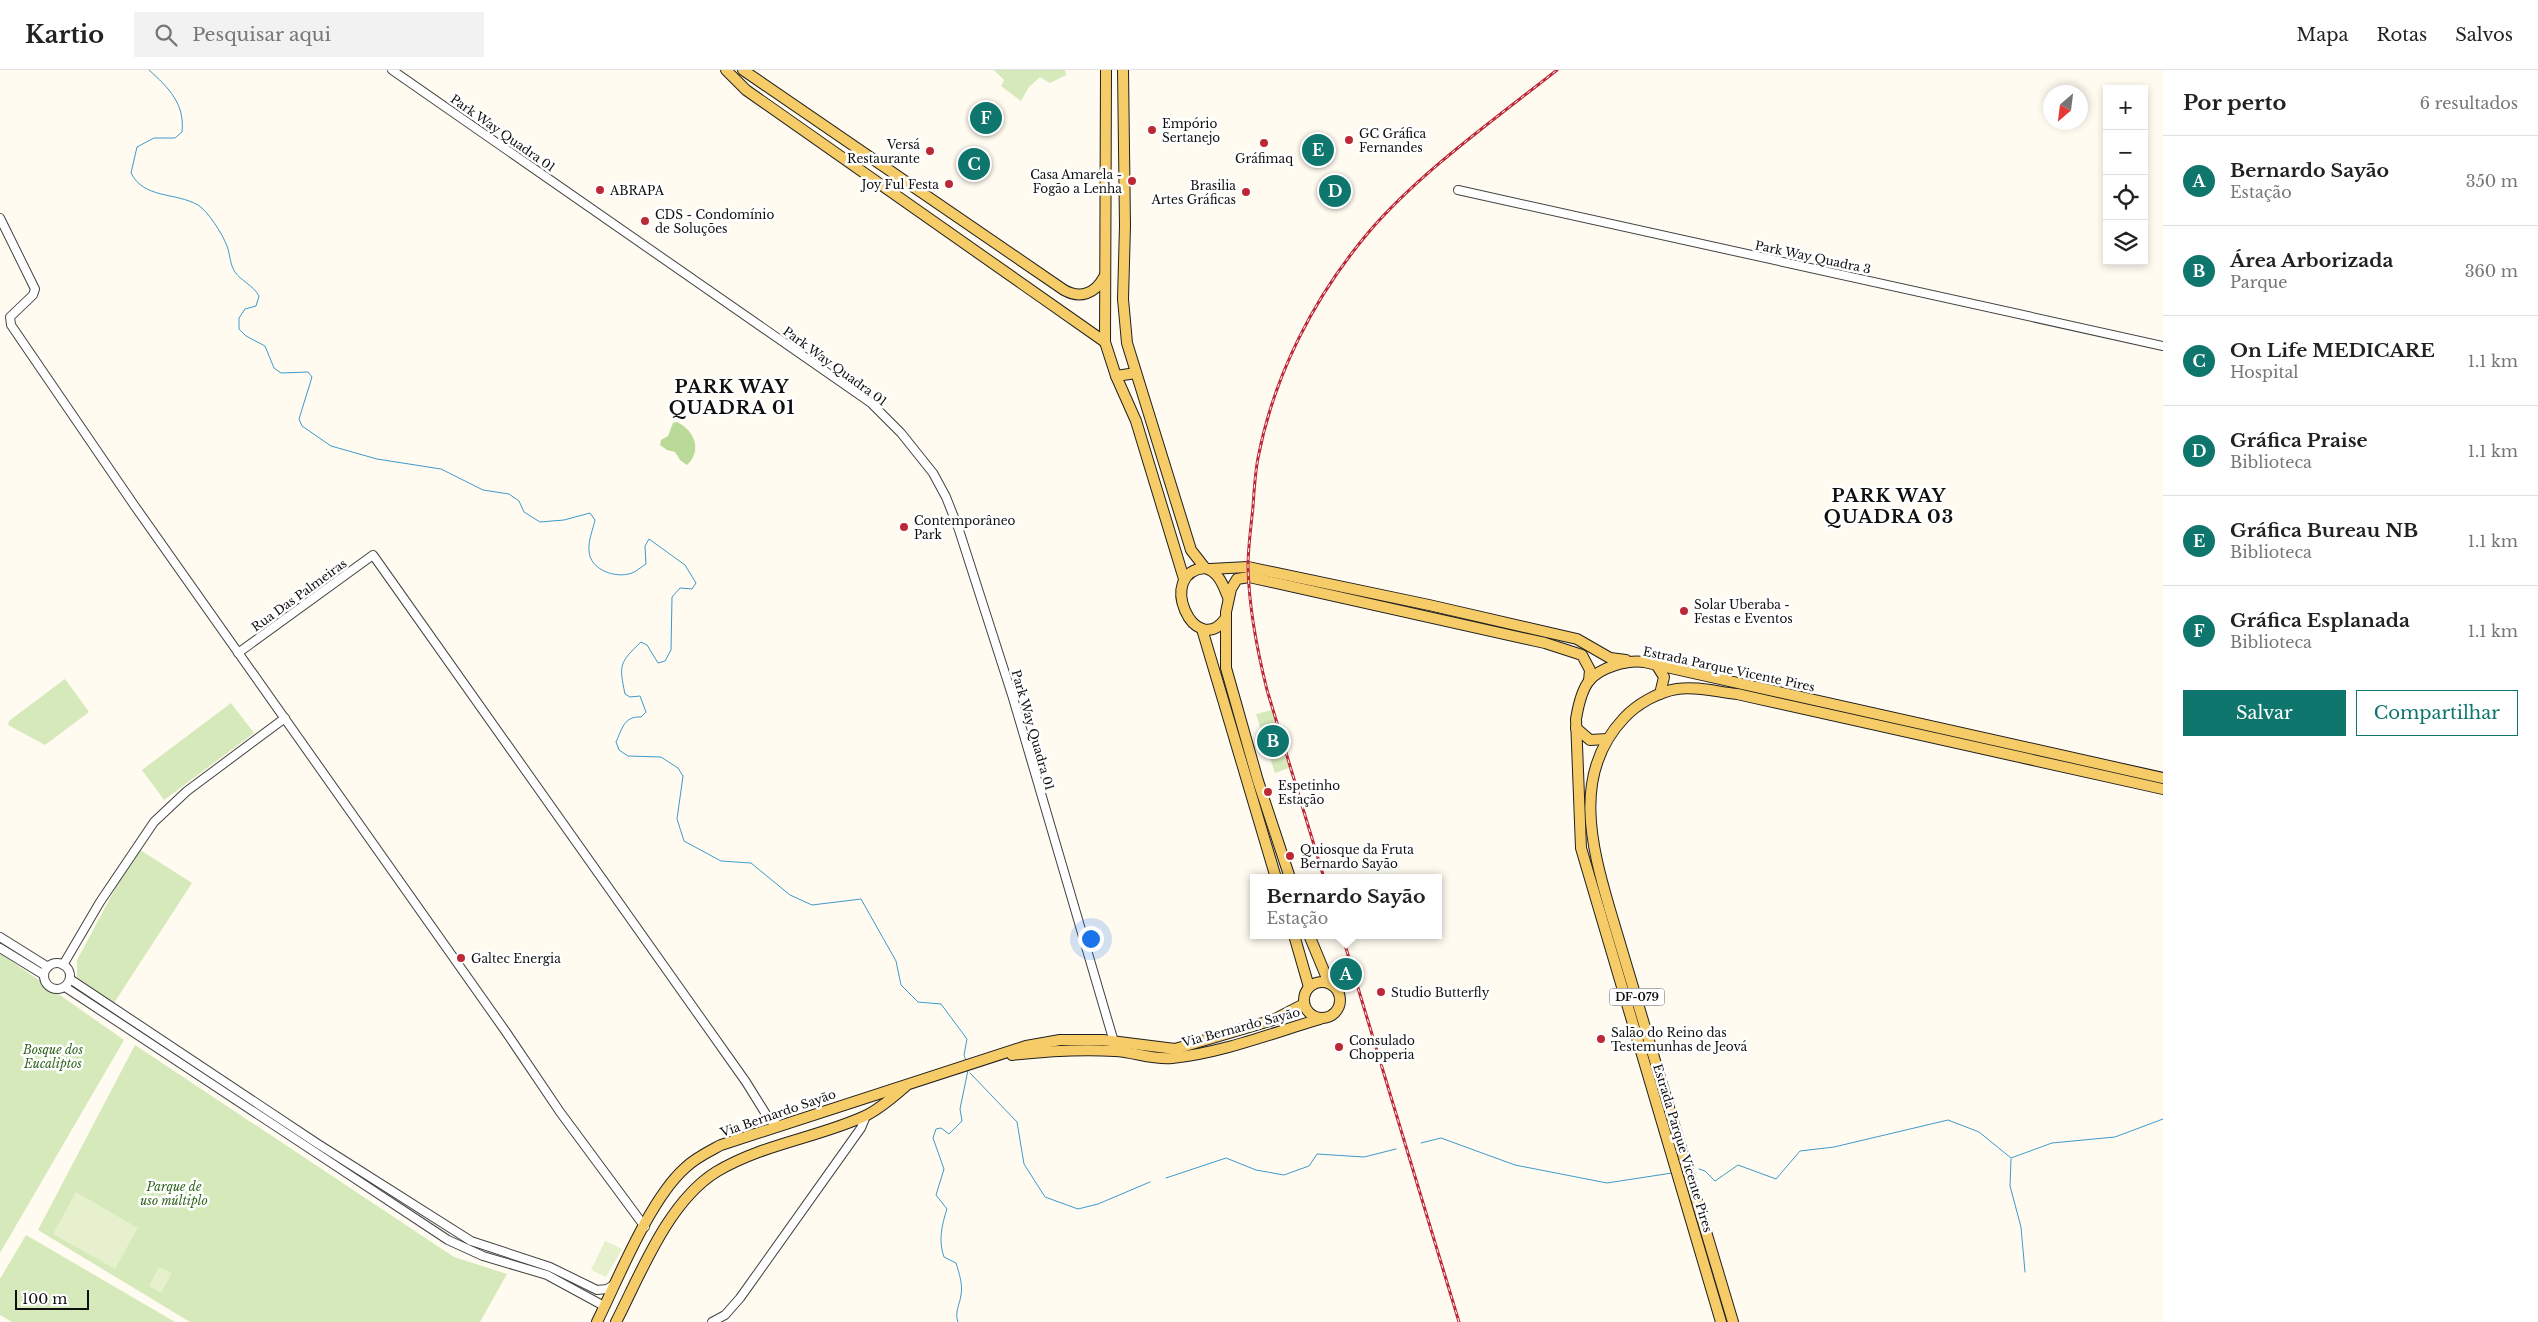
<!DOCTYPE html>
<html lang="pt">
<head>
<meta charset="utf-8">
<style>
	:root { --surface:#fff; --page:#f2f2f2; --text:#222; --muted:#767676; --line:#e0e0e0; --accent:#0f766e }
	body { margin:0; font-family:"Libre Baskerville",serif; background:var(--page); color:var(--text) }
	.controls { position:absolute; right:15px; top:15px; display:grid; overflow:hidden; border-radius:0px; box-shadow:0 2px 8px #0003 }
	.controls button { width:45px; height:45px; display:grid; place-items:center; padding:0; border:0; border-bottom:1px solid var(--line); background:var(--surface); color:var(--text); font:25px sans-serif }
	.compass { position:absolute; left:2043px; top:15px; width:45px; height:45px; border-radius:50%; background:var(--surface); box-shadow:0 2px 8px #0003; rotate:208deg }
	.scale { position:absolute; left:15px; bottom:12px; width:74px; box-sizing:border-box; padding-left:5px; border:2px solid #0f0f0f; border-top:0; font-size:14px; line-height:18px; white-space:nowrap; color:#0f0f0f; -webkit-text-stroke:4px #fff; paint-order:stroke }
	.you { position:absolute; left:1090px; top:868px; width:18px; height:18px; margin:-12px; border:4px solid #fff; border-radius:50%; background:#1a73e8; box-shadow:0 0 0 8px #1a73e833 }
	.badge { display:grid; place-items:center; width:32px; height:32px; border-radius:50%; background:var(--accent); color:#fff; font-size:16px; font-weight:700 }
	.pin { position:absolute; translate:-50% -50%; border:2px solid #fff; box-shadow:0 1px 5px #0006 }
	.popup { position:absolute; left:1250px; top:804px; width:192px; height:65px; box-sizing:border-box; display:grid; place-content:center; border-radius:0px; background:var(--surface); filter:drop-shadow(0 1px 4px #0005); font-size:16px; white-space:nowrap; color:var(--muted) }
	.popup b { font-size:19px; color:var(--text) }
	.popup::after { content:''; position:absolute; left:50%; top:100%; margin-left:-10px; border:10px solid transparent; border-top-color:var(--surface) }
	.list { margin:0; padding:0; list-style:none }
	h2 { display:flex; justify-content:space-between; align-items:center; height:65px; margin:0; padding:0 20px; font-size:21px }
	h2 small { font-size:16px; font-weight:400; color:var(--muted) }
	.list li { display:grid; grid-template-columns:32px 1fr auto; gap:15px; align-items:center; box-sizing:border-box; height:90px; padding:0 20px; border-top:1px solid var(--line) }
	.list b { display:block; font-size:19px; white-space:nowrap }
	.list p { margin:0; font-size:16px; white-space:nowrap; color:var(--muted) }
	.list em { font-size:16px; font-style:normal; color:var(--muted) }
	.actions { display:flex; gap:10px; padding:15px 20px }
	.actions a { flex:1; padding:11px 0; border:1px solid var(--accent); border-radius:0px; text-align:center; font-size:18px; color:var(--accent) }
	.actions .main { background:var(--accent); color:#fff }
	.icon { flex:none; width:28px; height:28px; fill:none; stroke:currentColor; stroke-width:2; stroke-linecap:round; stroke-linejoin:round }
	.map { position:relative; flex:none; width:2163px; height:1252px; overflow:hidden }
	header { display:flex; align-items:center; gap:30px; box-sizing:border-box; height:70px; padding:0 25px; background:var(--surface); border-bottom:1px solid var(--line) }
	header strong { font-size:24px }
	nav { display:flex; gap:28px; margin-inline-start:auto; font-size:18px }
	.search { width:350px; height:45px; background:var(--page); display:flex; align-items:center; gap:12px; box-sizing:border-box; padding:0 18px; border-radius:0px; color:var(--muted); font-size:19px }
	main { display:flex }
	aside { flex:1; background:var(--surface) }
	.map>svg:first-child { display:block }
	.green { fill:#d5e9ba }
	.forest { fill:#bada9a }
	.pitch { fill:#e6f0cc }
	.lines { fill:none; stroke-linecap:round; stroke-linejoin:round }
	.stream { stroke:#3e9acc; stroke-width:1 }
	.minor-casing { stroke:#424242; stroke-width:10 }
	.major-casing { stroke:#202020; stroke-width:12 }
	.minor { stroke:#fff; stroke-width:8 }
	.major { stroke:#f6cc69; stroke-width:10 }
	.rail-casing { stroke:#bd2837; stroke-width:3 }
	.rail { stroke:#fff; stroke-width:1; stroke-dasharray:4; stroke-linecap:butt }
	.poi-dot { fill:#bd2837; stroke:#fff; stroke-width:2 }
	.labels { text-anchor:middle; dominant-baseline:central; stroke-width:5; stroke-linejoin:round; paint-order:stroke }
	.shield { fill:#fff; stroke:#575757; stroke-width:1 }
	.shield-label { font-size:11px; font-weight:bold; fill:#0f0f0f }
	.poi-label { font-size:12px; fill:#0f0f0f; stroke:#fff; text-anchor:start }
	.street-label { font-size:12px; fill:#0f0f0f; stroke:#fff }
	.park-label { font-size:12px; font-style:italic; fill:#32661f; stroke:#fff }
	.district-label { font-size:18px; font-weight:bold; letter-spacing:1px; fill:#0f0f0f; stroke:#fff }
</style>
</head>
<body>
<header>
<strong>Kartio</strong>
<div class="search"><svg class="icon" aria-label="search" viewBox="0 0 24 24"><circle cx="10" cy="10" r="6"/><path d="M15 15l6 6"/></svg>Pesquisar aqui</div>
<nav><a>Mapa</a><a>Rotas</a><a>Salvos</a></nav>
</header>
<main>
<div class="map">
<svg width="2163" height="1252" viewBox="0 0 2163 1252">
	<rect width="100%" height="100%" fill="#fffbf0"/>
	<g class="green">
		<polygon points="994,0 1065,0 1066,5 1050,13 1040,7 1029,17 1021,31 1001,16 1004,10"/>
		<polygon points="65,609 89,642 45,675 8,655 9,651"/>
		<polygon points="231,633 254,663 164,730 142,700"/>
		<polygon points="1272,640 1289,698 1275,703 1256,644"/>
		<polygon points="137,778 192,813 114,933 77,907 77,890"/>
		<polygon points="0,883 124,970 0,1183"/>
		<polygon points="135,975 454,1187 507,1204 480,1252 190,1252 38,1160"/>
		<polygon points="26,1165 175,1252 12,1252 0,1245 0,1209"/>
	</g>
	<path class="forest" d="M677,352c17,8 26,28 10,43l-7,-5 -5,-8 -8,-2 -7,-5 1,-5 7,-4 5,-13z"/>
	<g class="pitch">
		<polygon points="76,1122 138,1158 115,1199 53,1164"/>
		<polygon points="605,1171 622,1179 606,1207 591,1200"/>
		<polygon points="159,1197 172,1203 161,1223 149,1216"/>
	</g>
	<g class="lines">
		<g class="stream">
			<path d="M149,0c20,18 36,34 33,62l-7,6h-21l-17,9 -6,26c13,26 44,19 67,32 10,6 25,30 29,41 3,8 3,19 8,26 6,9 18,13 24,24l-3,10 -11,3 -6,9v11l7,7 19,10 9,22 7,5 27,-1 4,5 -13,42 3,7 29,20 46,13 64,10 42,21 26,4 10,7 5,11 16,10 24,-2 26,-7 5,7c-2,9 -7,21 -6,31 1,19 27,28 43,22 5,-2 9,-6 14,-9l-1,-18 4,-7 36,26 11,18 -4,6 -12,-1 -8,9 -1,53 -6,11 -7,2 -11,-18 -6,-3c-22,21 -22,23 -16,52l5,3 10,-1 6,16 -5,5c-17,-1 -19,12 -25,25l3,8 9,6 33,1 17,11 5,8 -6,43 7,22 37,20 30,2 39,32 22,10 49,-6 35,62 5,24 17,17 23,2 26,35 -3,16 2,6"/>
			<polyline points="970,1003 1017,1052 1024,1094 1045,1127 1078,1139 1098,1134 1150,1112"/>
			<polyline points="1421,1073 1441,1068 1515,1095 1607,1113 1672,1103"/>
			<polyline points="2011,1089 2010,1116 2021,1157 2025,1202"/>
			<polyline points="1699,1099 1705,1101 1715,1111 1738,1095 1776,1109 1800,1081 1834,1077 1948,1050 1979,1062 2011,1088 2052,1073 2115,1067 2163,1049"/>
			<polyline points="1166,1108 1226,1088 1256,1100 1284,1105 1309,1096 1317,1084 1364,1087 1396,1079"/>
			<path d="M958,1252c-4,-9 2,-18 3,-27 2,-11 -2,-22 -5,-32l-12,-6c-6,-16 -2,-33 3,-48l-11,-14 8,-26 -11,-31 3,-9 5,-1 8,6 13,-13 -2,-12 8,-39"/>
		</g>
		<defs>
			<g id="minor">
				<polyline points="392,0 871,333 901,363 933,403 946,427 959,460 1013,628 1114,972"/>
				<polyline points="1458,120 2163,276"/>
				<polyline points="0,148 35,219 33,225 10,247 11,255 134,435 506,962 560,1042 645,1157"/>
				<polyline points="238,583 373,485 746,1012 769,1049 779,1055"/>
				<polyline points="0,867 48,897"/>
				<polyline points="0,878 44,905"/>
				<circle cx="57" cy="906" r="13"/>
				<polyline points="63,895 100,832 154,752 187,721 285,648"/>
				<polyline points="70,909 318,1074 471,1171 550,1197 597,1220 607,1219 615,1214"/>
				<polyline points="65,917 448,1170 483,1186 547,1205 604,1236"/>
				<polyline points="712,1252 725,1245 740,1228 861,1058 866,1046"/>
			</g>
			<g id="major">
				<polyline points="726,0 746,20 1105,272"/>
				<path d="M743,0l321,220c16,9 31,4 40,-13"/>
				<polyline points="1106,0 1105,272 1116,306 1136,351 1184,509"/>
				<polyline points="1123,0 1125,156 1123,229 1127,273 1191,480 1205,498"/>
				<polyline points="1116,306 1136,303"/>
				<polyline points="1210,499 1248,497 1429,535 1577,569 1610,588 1626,590"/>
				<path d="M1225,549c-30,41 -70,-47 -20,-51 14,4 18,17 23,29"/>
				<polyline points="1202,559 1276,808"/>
				<polyline points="1656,594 1664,607 1660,624"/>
				<polyline points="1576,658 1590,670 1607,669"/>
				<polyline points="1290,808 1258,711 1226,598 1226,542 1231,519 1237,509 1249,507 1545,573 1582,585 1590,600 1589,611"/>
				<polyline points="1294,865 1309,917"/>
				<polyline points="1309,865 1329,913"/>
				<circle cx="1322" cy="930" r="18"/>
				<path d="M1012,985c35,-4 68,-6 103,-4 19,1 38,9 57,7 50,-5 100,-25 148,-39"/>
				<path d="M597,1252c21,-43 53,-123 88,-154 10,-10 23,-16 36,-23l305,-99 34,-6h43l72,9 98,-29 31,-16"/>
				<path d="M616,1252c25,-49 52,-120 100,-150 46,-28 101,-34 149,-56 15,-7 28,-19 40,-29"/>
				<path d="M1721,1252l-140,-474 -5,-129c2,-12 5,-28 13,-38 11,-14 38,-21 55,-19l519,116"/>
				<path d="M1733,1252l-123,-412c-19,-65 -38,-137 14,-192 13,-14 34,-26 53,-29 20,-3 40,3 60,5l426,95"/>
			</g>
		</defs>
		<use href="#minor" class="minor-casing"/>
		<use href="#major" class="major-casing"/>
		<use href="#minor" class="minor"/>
		<use href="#major" class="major"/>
		<defs>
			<g id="rail">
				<path d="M1324,808l-57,-188c-10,-40 -18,-82 -19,-123 0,-20 3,-40 5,-60 1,-16 2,-33 5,-49 16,-83 56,-161 110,-225 51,-60 127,-114 189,-163"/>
				<polyline points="1342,865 1459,1252"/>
			</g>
		</defs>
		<use href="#rail" class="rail-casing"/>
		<use href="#rail" class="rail"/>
	</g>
	<g class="poi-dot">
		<circle cx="1152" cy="60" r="5"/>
		<circle cx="1349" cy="70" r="5"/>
		<circle cx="1264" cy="73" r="5"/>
		<circle cx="930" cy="81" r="5"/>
		<circle cx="1132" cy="111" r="5"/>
		<circle cx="949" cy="114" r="5"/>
		<circle cx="600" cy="120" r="5"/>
		<circle cx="1246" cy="122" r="5"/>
		<circle cx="645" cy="151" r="5"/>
		<circle cx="904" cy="457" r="5"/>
		<circle cx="1684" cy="541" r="5"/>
		<circle cx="1268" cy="722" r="5"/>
		<circle cx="1290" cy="786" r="5"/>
		<circle cx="461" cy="888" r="5"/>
		<circle cx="1381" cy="922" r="5"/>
		<circle cx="1601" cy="969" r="5"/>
		<circle cx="1339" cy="977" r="5"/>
	</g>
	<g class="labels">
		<rect class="shield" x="1609.5" y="918.5" width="55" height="17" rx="4"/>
		<g class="shield-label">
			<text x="1637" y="927">DF-079</text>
		</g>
		<g class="poi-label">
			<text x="1162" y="53">Empório<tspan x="1162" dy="14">Sertanejo</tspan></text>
			<text x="1359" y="63">GC Gráfica<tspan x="1359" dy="14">Fernandes</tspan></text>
			<text x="920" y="74" text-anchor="end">Versá<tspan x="920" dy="14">Restaurante</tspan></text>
			<text x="1264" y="88" text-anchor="middle">Gráfimaq</text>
			<text x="1122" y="104" text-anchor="end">Casa Amarela -<tspan x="1122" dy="14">Fogão a Lenha</tspan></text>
			<text x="939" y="114" text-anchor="end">Joy Ful Festa</text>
			<text x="1236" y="115" text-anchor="end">Brasilia<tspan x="1236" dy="14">Artes Gráficas</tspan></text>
			<text x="610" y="120">ABRAPA</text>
			<text x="655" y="144">CDS - Condomínio<tspan x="655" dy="14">de Soluções</tspan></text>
			<text x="914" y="450">Contemporâneo<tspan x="914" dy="14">Park</tspan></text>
			<text x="1694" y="534">Solar Uberaba -<tspan x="1694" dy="14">Festas e Eventos</tspan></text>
			<text x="1278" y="715">Espetinho<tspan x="1278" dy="14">Estação</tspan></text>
			<text x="1300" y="779">Quiosque da Fruta<tspan x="1300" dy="14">Bernardo Sayão</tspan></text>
			<text x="471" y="888">Galtec Energia</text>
			<text x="1391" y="922">Studio Butterfly</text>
			<text x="1611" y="962">Salão do Reino das<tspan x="1611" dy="14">Testemunhas de Jeová</tspan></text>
			<text x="1349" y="970">Consulado<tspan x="1349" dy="14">Chopperia</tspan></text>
		</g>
		<g class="street-label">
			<text transform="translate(503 63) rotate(35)">Park Way Quadra 01</text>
			<text transform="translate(1813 187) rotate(12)">Park Way Quadra 3</text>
			<text transform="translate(835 296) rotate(36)">Park Way Quadra 01</text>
			<text transform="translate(299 525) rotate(-36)">Rua Das Palmeiras</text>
			<text transform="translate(1729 599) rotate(12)">Estrada Parque Vicente Pires</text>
			<text transform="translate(1033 660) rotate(74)">Park Way Quadra 01</text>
			<text transform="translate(1241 957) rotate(-15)">Via Bernardo Sayão</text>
			<text transform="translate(778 1043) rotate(-19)">Via Bernardo Sayão</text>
			<text transform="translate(1683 1078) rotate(73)">Estrada Parque Vicente Pires</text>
		</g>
		<g class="park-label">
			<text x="53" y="979">Bosque dos<tspan x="53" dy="14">Eucaliptos</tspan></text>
			<text x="174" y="1116">Parque de<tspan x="174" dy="14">uso múltiplo</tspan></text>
		</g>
		<g class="district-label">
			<text x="732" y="317">PARK WAY<tspan x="732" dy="21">QUADRA 01</tspan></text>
			<text x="1889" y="426">PARK WAY<tspan x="1889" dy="21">QUADRA 03</tspan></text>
		</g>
	</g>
</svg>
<div class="controls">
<button>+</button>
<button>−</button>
<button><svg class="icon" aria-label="locate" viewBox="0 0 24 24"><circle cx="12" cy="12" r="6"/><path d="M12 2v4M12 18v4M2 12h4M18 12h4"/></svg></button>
<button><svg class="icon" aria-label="layers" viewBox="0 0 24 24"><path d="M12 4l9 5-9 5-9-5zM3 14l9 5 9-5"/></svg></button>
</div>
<svg class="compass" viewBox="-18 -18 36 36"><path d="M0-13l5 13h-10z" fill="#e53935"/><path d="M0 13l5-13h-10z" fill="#767676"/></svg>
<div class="scale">100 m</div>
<div class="you"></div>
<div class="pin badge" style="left:1346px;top:904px">A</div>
<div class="popup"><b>Bernardo Sayão</b>Estação</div>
<div class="pin badge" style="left:1273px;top:671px">B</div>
<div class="pin badge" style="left:974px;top:94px">C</div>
<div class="pin badge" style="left:1335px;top:121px">D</div>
<div class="pin badge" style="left:1318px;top:80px">E</div>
<div class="pin badge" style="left:986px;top:48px">F</div>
</div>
<aside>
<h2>Por perto<small>6 resultados</small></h2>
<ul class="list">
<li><span class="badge">A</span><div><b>Bernardo Sayão</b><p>Estação</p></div><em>350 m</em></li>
<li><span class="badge">B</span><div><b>Área Arborizada</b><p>Parque</p></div><em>360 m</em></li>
<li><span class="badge">C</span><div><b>On Life MEDICARE</b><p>Hospital</p></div><em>1.1 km</em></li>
<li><span class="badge">D</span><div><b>Gráfica Praise</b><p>Biblioteca</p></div><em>1.1 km</em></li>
<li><span class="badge">E</span><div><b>Gráfica Bureau NB</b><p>Biblioteca</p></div><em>1.1 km</em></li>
<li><span class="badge">F</span><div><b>Gráfica Esplanada</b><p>Biblioteca</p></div><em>1.1 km</em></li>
</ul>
<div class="actions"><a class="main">Salvar</a><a>Compartilhar</a></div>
</aside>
</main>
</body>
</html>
